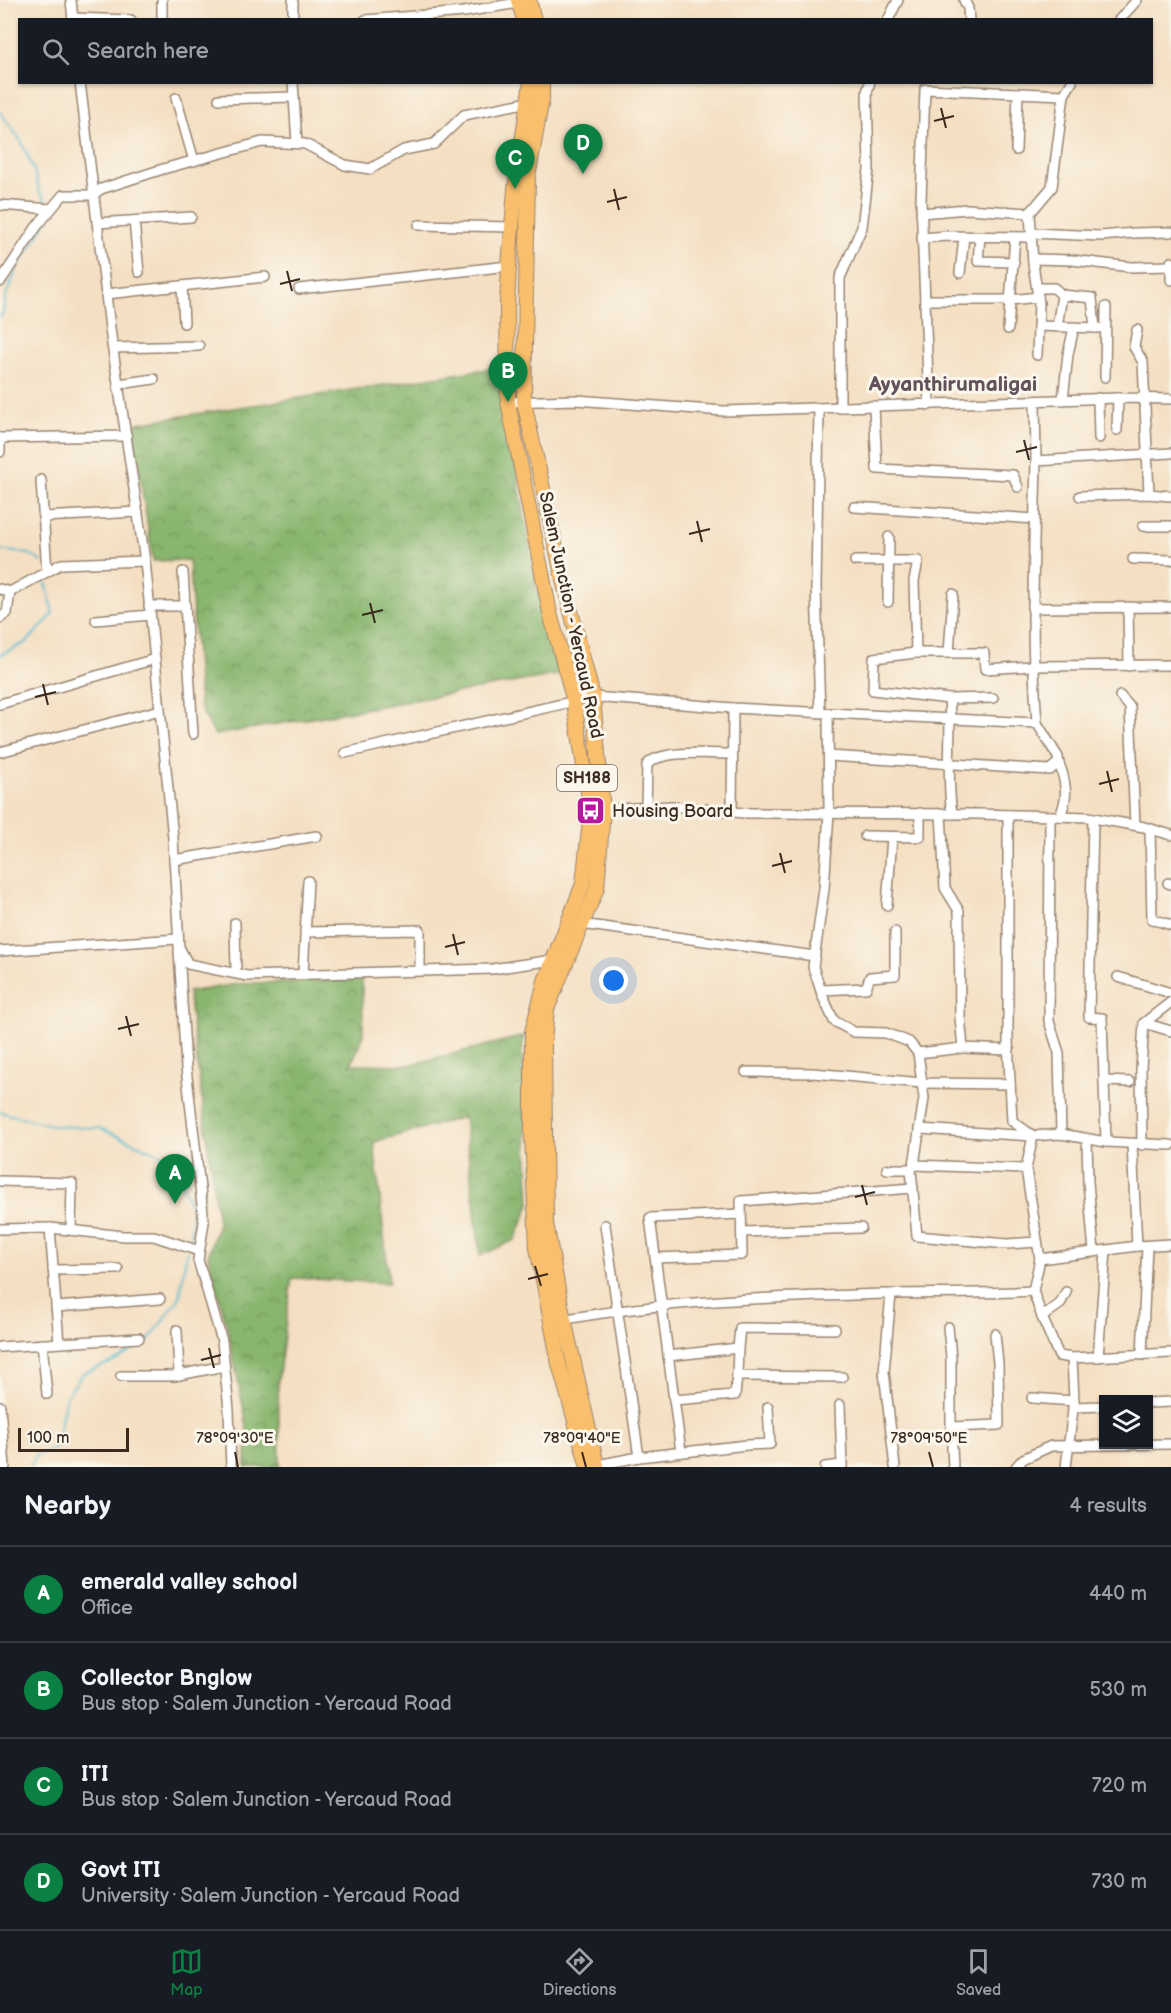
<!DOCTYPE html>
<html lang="en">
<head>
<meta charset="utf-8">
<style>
	:root { --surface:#171b24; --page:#20242c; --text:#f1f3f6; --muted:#9ea1a6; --line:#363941; --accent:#0b8043 }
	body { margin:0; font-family:"Balsamiq Sans",sans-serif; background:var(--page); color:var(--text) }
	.controls { position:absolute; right:18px; bottom:18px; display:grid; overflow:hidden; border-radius:0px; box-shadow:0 2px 4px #0004 }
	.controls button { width:54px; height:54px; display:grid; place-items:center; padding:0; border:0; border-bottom:2px solid var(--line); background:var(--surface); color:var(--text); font:30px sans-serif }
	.scale { position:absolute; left:18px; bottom:15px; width:111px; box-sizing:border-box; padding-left:6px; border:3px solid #3b2a1e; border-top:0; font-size:16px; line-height:21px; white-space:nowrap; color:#3b2a1e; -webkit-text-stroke:4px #fbf7ec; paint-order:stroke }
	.you { position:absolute; left:614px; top:981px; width:21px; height:21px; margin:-15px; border:4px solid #fff; border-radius:50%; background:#1a73e8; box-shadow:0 0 0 9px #1a73e833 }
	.badge { display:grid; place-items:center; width:39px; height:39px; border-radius:50%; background:var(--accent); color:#fff; font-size:20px; font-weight:700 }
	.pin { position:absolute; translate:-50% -50px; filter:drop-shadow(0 2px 3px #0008) }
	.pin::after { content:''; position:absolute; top:32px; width:21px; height:18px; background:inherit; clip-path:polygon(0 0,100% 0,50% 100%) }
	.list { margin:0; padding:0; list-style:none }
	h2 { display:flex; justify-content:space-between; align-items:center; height:78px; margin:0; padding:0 24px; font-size:26px }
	h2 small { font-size:20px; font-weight:400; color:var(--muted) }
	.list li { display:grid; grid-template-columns:39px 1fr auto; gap:18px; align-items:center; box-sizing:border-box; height:96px; padding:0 24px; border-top:2px solid var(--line) }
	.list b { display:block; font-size:22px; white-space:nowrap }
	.list p { margin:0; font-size:20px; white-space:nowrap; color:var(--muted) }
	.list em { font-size:20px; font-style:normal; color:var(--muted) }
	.icon { flex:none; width:33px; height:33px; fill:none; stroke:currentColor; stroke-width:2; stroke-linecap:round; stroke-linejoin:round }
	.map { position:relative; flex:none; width:1171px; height:1467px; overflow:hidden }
	.search { position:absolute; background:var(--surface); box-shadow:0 2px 4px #0004; left:18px; right:18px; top:18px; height:66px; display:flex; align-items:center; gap:15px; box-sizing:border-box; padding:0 21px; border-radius:0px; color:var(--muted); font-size:22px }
	.sheet { height:462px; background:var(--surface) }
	nav { display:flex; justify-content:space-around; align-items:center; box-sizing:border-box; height:84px; border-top:2px solid var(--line); background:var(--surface); font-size:16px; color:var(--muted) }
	nav a { display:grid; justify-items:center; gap:3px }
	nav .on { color:var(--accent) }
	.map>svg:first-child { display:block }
	.forest { fill:url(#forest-crowns); stroke:#627046; stroke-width:1.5 }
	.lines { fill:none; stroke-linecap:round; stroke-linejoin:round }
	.stream { stroke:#51b8cf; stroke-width:2 }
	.minor-casing { stroke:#988470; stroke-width:12 }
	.primary-casing { stroke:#988470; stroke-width:16 }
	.minor { stroke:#fff; stroke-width:9 }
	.primary { stroke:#f9bf6d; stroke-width:14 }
	.ticks { fill:none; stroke:#3b2a1e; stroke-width:2 }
	.labels { text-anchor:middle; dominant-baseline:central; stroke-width:6; stroke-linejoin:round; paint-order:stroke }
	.shield { fill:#fbf7ec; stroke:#75685c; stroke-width:1.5 }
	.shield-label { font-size:16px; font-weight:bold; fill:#3b2a1e }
	.street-label { font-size:18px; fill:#3b2a1e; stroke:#fbf7ec }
	.poi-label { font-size:18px; fill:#3b2a1e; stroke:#fbf7ec; text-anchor:start }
	.quarter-label { font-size:21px; font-weight:bold; fill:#63525b; stroke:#fbf7ec }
	.ticks-label { font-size:15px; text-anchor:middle; fill:#3b2a1e; stroke:#fbf7ec; stroke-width:6; stroke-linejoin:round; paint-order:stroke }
</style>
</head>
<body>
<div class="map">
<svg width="1171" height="1467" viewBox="0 0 1171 1467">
	<defs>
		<pattern id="forest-crowns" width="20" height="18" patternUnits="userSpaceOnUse" patternTransform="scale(1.5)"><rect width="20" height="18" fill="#89b66e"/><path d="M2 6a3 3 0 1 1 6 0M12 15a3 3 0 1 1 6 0" fill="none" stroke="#71945a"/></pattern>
	</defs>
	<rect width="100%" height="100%" fill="#fbf7ec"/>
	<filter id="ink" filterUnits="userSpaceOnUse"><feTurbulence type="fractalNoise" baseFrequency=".0167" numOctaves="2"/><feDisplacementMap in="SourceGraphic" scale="12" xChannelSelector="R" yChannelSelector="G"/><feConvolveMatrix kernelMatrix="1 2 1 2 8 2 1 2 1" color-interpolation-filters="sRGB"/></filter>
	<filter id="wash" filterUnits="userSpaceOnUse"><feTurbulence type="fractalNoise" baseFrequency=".008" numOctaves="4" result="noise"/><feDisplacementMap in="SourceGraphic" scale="24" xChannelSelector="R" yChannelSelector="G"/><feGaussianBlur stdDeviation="1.35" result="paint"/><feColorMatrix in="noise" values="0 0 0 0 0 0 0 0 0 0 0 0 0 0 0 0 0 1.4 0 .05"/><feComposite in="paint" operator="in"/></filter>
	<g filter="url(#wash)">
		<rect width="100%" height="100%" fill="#f4dfc2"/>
		<g class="forest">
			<polygon points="499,367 537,590 562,674 215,735 200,708 189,560 153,561 132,424"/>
			<polygon points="362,979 363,1037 351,1064 408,1065 524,1036 522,1052 530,1204 515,1240 480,1256 464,1117 374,1142 389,1283 292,1278 278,1381 280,1467 246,1467 247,1426 228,1331 208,1256 218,1223 188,992 238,984"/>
		</g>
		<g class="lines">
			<g class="stream">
				<polyline points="0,112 21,141 34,170 39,191 50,206"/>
				<polyline points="0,317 3,313 6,295 18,266 50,216"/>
				<polyline points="0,550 30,554 42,562"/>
				<polyline points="0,655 27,642 53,614 45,577"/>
				<path d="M0,1112l55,14 44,2 70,30c16,34 30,49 20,87"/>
				<polyline points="30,1467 36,1455 55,1448 66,1397 82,1374 117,1360 148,1341 179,1299 187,1251"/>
			</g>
		</g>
	</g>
	<g filter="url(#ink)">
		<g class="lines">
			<defs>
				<g id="minor">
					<polyline points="71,0 73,20"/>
					<polyline points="293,0 293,20"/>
					<polyline points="964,0 968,8 969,20"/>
					<polyline points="73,18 131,20"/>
					<polyline points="162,20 162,0"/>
					<polyline points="365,20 464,12 518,3"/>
					<polyline points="888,20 898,0"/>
					<polyline points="1119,20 1137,0"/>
					<polyline points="80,82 112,344 145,561 173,838 179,947 188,964 247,976 492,969 553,960"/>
					<polyline points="293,82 297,143"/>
					<polyline points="176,98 194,161"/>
					<polyline points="219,99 294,97"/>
					<polyline points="1016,150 1018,93"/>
					<polyline points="0,205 51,209"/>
					<polyline points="921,213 967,209 1030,213"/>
					<polyline points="134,221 139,272"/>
					<polyline points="97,223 191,217"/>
					<polyline points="419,225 512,227"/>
					<polyline points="1031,233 1101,236 1134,233 1171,232"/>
					<polyline points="980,237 978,261 1014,262"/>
					<polyline points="922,238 947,236 1031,237"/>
					<polyline points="1033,259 1072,260 1131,267 1170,266"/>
					<polyline points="1171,262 1171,280"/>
					<polyline points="960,273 964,237"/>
					<polyline points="0,282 37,226 63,195 93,195 101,189 163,169 262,142 305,144 345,165 370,169 404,150 434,144 464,115 529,102"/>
					<polyline points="182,286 184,323"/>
					<polyline points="1037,288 1054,288 1062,295 1092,298 1095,328"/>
					<polyline points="299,289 509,266"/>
					<polyline points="106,294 265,277"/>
					<polyline points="925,300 1010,300 1038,297"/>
					<polyline points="1038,326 1099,328"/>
					<polyline points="1057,327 1062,295"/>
					<polyline points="1008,329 1015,237"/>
					<polyline points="1137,330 1134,347 1143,362 1149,494"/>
					<polyline points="113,348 199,346"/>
					<polyline points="1037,355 1039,303 1033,264 1030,213 1052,187 1064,95"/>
					<polyline points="1105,377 1106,307"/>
					<polyline points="119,384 154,379"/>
					<polyline points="1098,398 1099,438"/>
					<polyline points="1063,400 1068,354 1074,328"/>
					<polyline points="1035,401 1036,461"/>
					<polyline points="508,402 576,400 724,411 1118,398 1171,399"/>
					<polyline points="929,405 921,200 925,89 1064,95 1072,82"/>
					<polyline points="874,407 877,469 1013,475 1018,487"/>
					<polyline points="840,408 840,278 862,227 869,169 867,92 870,82"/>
					<polyline points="819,409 816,587 820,713"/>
					<polyline points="1117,430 1118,398"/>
					<polyline points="0,438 127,436"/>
					<polyline points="0,438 0,452"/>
					<polyline points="41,480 47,572"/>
					<polyline points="1080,496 1149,494 1170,496"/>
					<polyline points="854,507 1035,519"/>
					<polyline points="43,517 138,512"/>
					<polyline points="1143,526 1171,526"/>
					<polyline points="1133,559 1171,560"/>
					<polyline points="855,561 918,561 914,581 916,653 874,658 873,690 949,699 993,698"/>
					<polyline points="183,572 193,734"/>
					<polyline points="0,589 10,592 61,564 145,561"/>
					<polyline points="888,602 889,537"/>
					<polyline points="149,606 185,606"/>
					<polyline points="1128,607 1129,666"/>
					<polyline points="1032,608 1171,607"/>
					<polyline points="0,618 7,613 10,592"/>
					<polyline points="96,620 150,615"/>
					<polyline points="916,653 984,653 985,669 1033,666 1171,665"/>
					<polyline points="949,653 953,594"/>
					<polyline points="1120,696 1130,707 1135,825"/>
					<path d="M949,699c3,38 -3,77 3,115"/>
					<polyline points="0,704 155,659"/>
					<path d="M828,713l209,10c-7,-87 -3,-174 -1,-262l135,-8"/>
					<path d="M1037,723l21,34c0,6 2,9 4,15 5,18 5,27 -2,44"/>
					<polyline points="0,752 160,710"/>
					<polyline points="345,753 593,697 733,708 828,713 829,812 824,889 813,967 823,997 834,1021 854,1032 886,1033 909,1042 918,1053 924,1098 914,1165"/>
					<polyline points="829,756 1050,770 1058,763"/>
					<path d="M646,807l1,-42c12,-16 65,-11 85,-11"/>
					<polyline points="600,810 672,806 744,813 977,814 1088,817 1144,827 1171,835"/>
					<polyline points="732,812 733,708"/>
					<polyline points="941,813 945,888 959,911 960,1017 963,1048 1009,1050"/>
					<polyline points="1050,816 1049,1021 1059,1053 1061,1134"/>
					<polyline points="1093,818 1089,1017 1102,1018 1106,1142"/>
					<polyline points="1150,828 1152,919 1171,925"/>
					<polyline points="865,836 920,837 920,813"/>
					<polyline points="174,860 317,836"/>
					<polyline points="1168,883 1171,884"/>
					<polyline points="887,905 892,837"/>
					<polyline points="235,923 236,973"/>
					<polyline points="581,924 815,956"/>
					<polyline points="305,932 420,930 420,970"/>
					<polyline points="179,950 186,1068 204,1222 198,1260 222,1341 229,1410 231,1467"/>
					<polyline points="0,951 178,939"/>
					<polyline points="303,974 308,881"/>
					<polyline points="1118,977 1171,993"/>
					<polyline points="821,990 866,988 870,977 895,975 895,932"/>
					<polyline points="1171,1002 1144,1023 1171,1031"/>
					<polyline points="918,1053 963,1048"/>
					<polyline points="746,1072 813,1073 922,1083 1010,1084"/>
					<polyline points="1104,1081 1130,1082"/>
					<polyline points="919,1129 1033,1136 1012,1121 1008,1040 1008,815"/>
					<polyline points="1087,1139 1088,1182 1094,1252"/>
					<polyline points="1132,1144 1137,1246"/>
					<polyline points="1142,1145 1141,1069 1144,1023"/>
					<polyline points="887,1169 911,1169 914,1165 1026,1169 1040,1259"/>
					<polyline points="911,1169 917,1236 1007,1244 1037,1242"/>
					<polyline points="1026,1169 1033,1136 1061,1134 1106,1142 1171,1145"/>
					<polyline points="0,1181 72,1183 71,1230"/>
					<polyline points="50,1228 59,1343"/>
					<polyline points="0,1229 50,1228 124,1236 154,1236 199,1251"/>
					<polyline points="742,1232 861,1228"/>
					<polyline points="655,1258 742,1255 741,1201 913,1188"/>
					<polyline points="53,1270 118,1269"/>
					<polyline points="1033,1291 1040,1259 1137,1246 1171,1244"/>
					<polyline points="891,1294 884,1372 895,1467"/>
					<polyline points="56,1307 160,1299"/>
					<polyline points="1042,1317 1060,1304 1066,1292"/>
					<path d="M561,1320c108,-20 217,-23 326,-26 49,-1 98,0 146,-3l9,26 17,39 13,2"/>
					<polyline points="948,1327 951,1357 951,1427"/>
					<polyline points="177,1330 179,1375"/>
					<polyline points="42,1344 47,1394"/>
					<polyline points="0,1347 139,1338"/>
					<polyline points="738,1348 740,1328 835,1329"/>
					<polyline points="1142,1355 1147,1246"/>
					<polyline points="668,1356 738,1348 737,1376 842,1377"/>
					<polyline points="1098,1357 1106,1251"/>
					<polyline points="121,1376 174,1376 224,1366"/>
					<polyline points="1032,1398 1074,1401"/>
					<polyline points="674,1400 735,1395 737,1376"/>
					<polyline points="1148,1403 1171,1402"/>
					<polyline points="840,1405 842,1467"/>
					<polyline points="0,1406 5,1467"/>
					<polyline points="1073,1407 1104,1406"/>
					<polyline points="681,1452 650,1218 741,1214"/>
					<polyline points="639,1457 747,1445 770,1444 768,1407"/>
					<polyline points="592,1466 639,1457 605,1225"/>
					<polyline points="825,1467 842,1465"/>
					<polyline points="953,1467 951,1427 999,1425 998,1363 995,1334"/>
					<polyline points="1016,1467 1023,1459 1051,1446 1171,1444"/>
					<polyline points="1066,1467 1074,1401 1072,1358 1171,1353"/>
				</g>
				<g id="primary">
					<polyline points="518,0 524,20"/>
					<polyline points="529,0 534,20"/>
					<polyline points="531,82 515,189 509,266 507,306 508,402 550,613 574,702 591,811 583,884 545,981 532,1032 532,1135 537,1248 559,1364 588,1467"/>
					<polyline points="542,82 542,99 528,177 524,402 564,584 593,697 603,810 597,888 547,1009 544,1043 546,1223 561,1306 597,1465"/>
				</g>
			</defs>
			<use href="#minor" class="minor-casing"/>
			<use href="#primary" class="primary-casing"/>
			<use href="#minor" class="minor"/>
			<use href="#primary" class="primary"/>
		</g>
	</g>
	<path class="ticks" d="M941,108l5,20M934,121l20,-5M614,189l5,21M607,202l20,-5M287,271l5,20M280,284l20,-5M1024,440l5,20M1016,452l21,-5M697,521l5,21M689,534l21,-5M370,603l5,20M362,615l21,-5M43,684l5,21M35,697l21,-5M1107,771l5,21M1099,784l20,-5M780,853l5,20M772,866l20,-5M453,934l5,21M445,947l20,-5M126,1016l5,20M118,1029l21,-5M862,1185l5,20M855,1197l20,-5M535,1266l6,20M528,1279l20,-5M209,1348l5,20M201,1360l20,-5M235,1452l3,15M582,1452l4,15M929,1452l4,15"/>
	<defs>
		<symbol id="bus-square" viewBox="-11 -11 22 22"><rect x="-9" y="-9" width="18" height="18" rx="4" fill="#b5179e" stroke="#fbf7ec"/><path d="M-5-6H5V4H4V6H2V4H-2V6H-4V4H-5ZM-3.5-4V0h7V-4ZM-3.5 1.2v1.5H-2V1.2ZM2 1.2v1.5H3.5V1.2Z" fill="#fff"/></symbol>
	</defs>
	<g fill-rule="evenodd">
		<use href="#bus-square" x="574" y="794" width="33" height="33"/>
	</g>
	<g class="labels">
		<rect class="shield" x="557" y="765" width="60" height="26" rx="4.5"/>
		<g class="shield-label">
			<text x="587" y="778">SH188</text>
		</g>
		<g class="street-label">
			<text transform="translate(571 615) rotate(78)">Salem Junction - Yercaud Road</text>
		</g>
		<g class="poi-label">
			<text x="612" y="811">Housing Board</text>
		</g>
		<g class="quarter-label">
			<text x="953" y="384">Ayyanthirumaligai</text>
		</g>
	</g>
	<g class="ticks-label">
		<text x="235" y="1443">78°09'30"E</text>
		<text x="582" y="1443">78°09'40"E</text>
		<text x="929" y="1443">78°09'50"E</text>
	</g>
</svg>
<div class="controls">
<button><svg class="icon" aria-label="layers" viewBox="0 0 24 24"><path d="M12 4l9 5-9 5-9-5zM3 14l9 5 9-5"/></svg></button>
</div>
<div class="scale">100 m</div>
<div class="you"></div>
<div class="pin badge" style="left:175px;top:1204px">A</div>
<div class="pin badge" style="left:508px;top:402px">B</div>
<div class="pin badge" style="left:515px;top:189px">C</div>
<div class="pin badge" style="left:583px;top:174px">D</div>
<div class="search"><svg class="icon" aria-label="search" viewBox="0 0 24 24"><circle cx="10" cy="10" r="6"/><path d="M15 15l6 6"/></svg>Search here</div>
</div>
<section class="sheet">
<h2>Nearby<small>4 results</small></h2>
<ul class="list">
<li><span class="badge">A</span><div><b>emerald valley school</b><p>Office</p></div><em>440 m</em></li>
<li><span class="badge">B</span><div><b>Collector Bnglow</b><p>Bus stop · Salem Junction - Yercaud Road</p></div><em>530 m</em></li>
<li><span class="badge">C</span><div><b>ITI</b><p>Bus stop · Salem Junction - Yercaud Road</p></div><em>720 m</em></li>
<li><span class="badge">D</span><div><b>Govt ITI</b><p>University · Salem Junction - Yercaud Road</p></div><em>730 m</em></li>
</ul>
</section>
<nav>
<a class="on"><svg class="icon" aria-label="map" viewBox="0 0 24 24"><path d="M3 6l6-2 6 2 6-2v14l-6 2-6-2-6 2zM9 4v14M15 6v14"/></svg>Map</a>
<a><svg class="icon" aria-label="directions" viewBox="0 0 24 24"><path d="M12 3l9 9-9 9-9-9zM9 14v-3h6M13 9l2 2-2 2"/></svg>Directions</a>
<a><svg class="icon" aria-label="saved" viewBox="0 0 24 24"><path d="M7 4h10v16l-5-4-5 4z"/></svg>Saved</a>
</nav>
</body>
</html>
